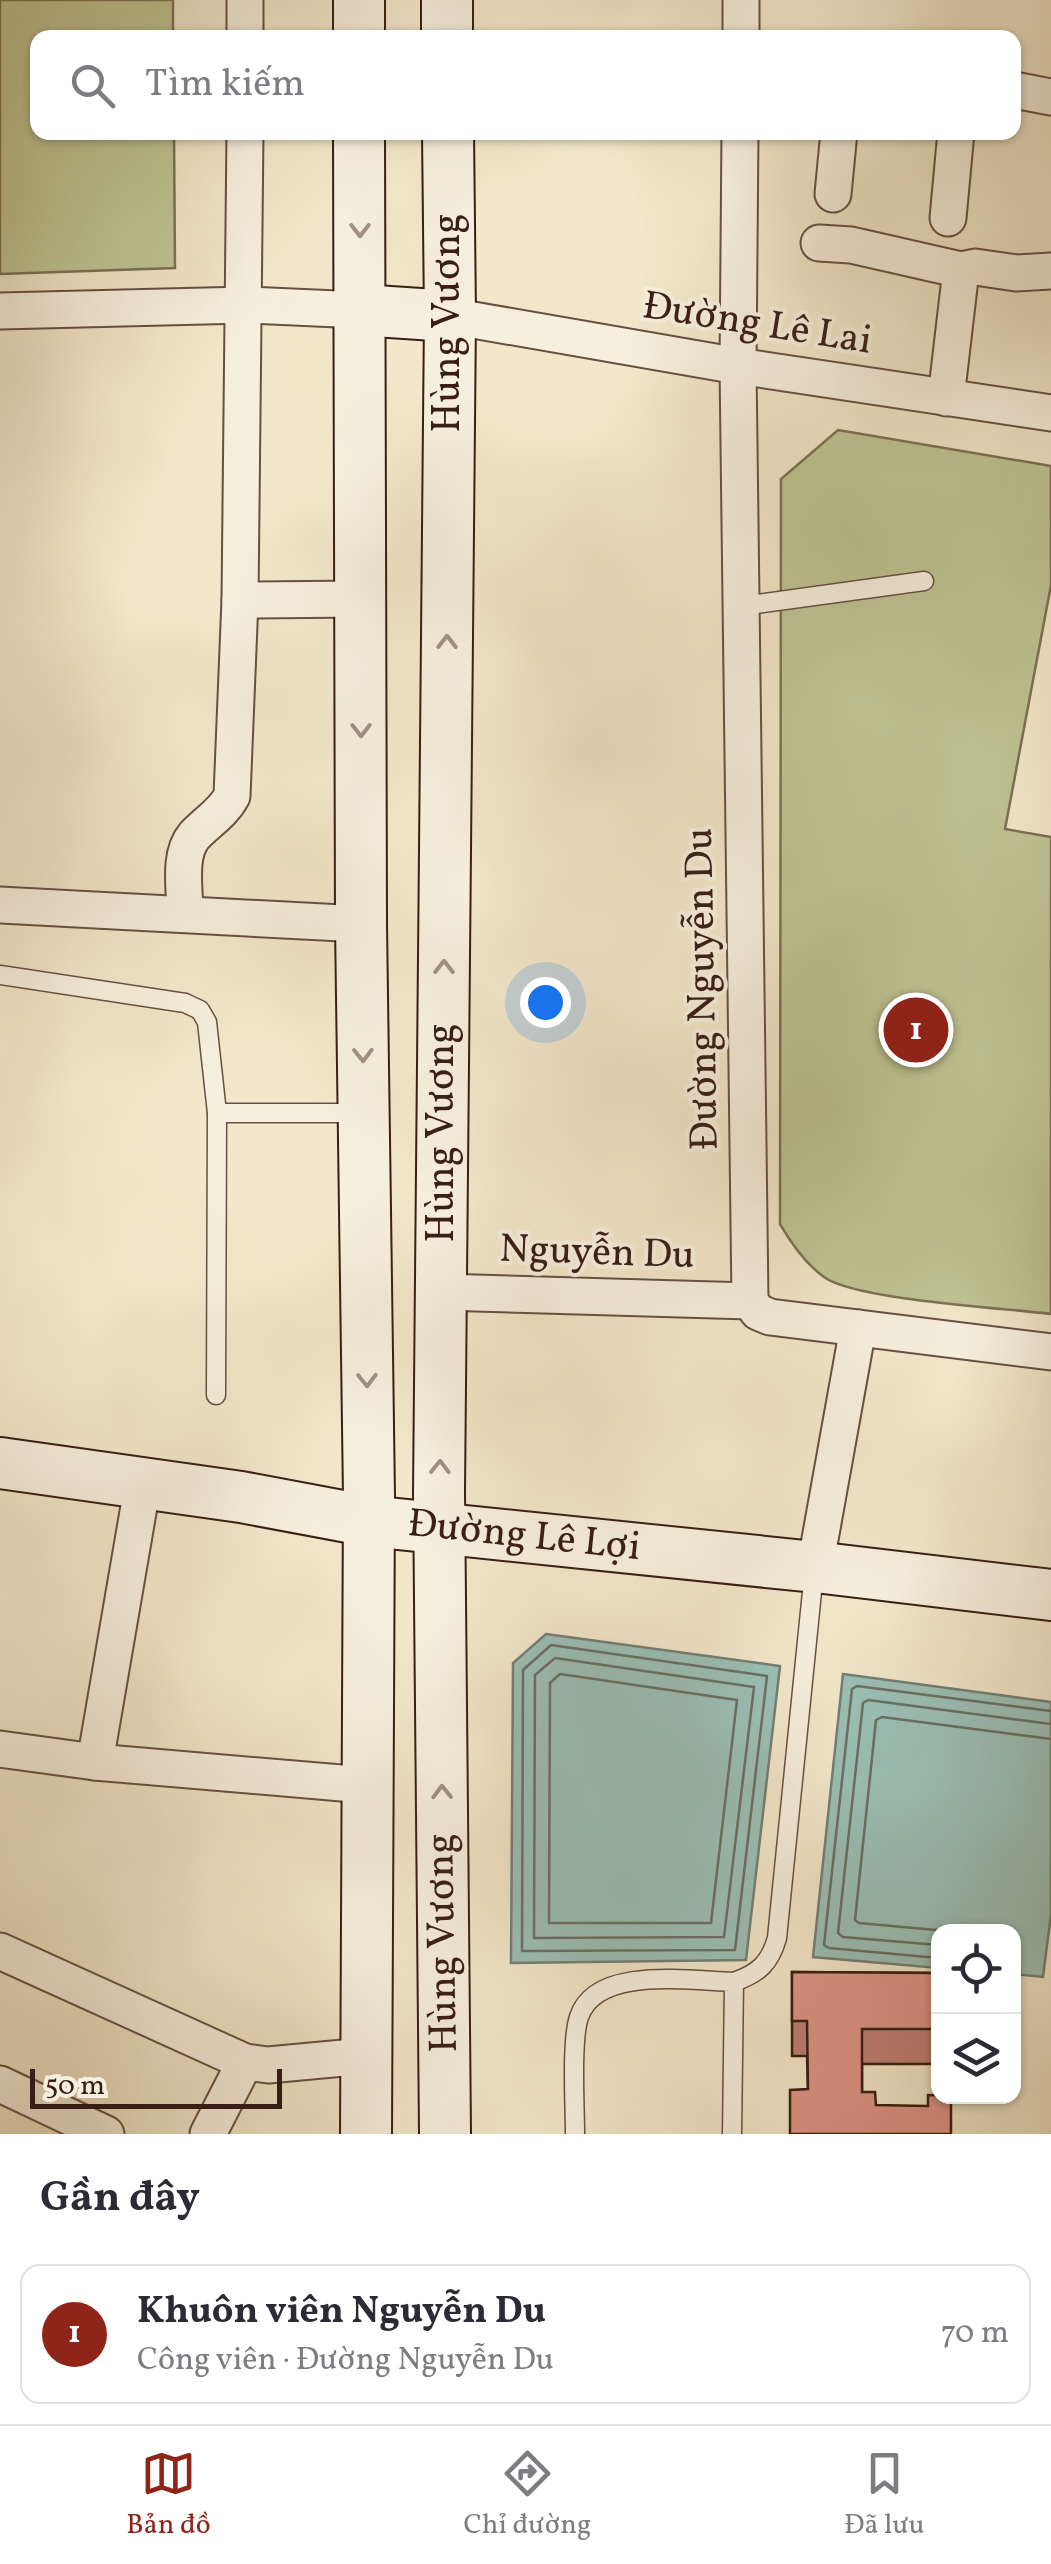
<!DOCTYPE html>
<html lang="vi">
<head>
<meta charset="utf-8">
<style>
	:root { --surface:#fff; --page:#f7f7f7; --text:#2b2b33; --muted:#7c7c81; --line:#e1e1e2; --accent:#8f2418 }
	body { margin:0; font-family:Vollkorn,serif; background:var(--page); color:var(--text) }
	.controls { position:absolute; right:30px; bottom:30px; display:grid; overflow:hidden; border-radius:20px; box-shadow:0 2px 8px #0004 }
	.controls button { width:90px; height:90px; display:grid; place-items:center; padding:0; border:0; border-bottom:2px solid var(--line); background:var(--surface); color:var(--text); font:50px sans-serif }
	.scale { position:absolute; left:30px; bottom:25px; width:252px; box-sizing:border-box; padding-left:10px; border:5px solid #381e14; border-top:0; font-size:28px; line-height:35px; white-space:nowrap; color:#381e14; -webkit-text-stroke:8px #f7efdd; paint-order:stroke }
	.you { position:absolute; left:545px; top:1002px; width:35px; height:35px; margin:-25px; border:8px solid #fff; border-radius:50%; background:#1a73e8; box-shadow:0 0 0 15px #1a73e833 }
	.badge { display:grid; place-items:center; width:65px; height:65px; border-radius:50%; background:var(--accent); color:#fff; font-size:32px; font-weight:700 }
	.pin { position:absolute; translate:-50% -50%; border:5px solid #fff; box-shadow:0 2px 10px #0006 }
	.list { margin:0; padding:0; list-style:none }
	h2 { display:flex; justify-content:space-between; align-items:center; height:130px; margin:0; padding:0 40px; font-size:42px }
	h2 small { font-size:32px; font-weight:400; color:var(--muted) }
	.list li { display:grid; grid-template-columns:65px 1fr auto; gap:30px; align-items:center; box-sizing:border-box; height:140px; margin:0 20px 20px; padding:0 20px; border:2px solid var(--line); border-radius:20px }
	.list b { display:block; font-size:38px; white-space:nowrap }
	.list p { margin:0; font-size:32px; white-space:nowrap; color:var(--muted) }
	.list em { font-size:32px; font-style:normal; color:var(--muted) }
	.icon { flex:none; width:55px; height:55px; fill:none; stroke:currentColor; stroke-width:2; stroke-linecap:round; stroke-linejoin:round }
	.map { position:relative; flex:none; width:1051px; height:2134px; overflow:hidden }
	.search { position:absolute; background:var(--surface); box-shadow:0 2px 8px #0004; left:30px; right:30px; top:30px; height:110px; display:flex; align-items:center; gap:25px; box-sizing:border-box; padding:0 35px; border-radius:20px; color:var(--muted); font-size:38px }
	.sheet { height:290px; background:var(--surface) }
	nav { display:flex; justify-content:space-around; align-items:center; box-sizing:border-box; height:140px; border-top:2px solid var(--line); background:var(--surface); font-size:28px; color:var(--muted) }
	nav a { display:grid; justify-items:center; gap:5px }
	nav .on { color:var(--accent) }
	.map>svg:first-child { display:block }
	.green { fill:#bfc494; stroke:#7c7154; stroke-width:2.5 }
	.water { fill:#9bc0b6; stroke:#737f75; stroke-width:2.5 }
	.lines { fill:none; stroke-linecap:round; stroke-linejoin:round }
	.shore { stroke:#6a6f65; stroke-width:2.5 }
	.lane-casing { stroke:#665042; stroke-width:21 }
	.street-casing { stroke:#665042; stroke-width:39 }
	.secondary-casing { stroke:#381e14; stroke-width:54 }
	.lane { stroke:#f7efdd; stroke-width:18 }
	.street { stroke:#f7efdd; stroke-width:35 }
	.secondary { stroke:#f7efdd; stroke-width:50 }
	.wall { fill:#bd7f74; stroke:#381e14; stroke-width:2.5 }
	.building { fill:#dc9487; stroke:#381e14; stroke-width:2.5 }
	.oneway { stroke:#a19183 }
	.labels { text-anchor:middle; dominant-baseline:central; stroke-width:8; stroke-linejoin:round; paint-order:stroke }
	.street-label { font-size:40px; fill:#381e14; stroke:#f7efdd }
</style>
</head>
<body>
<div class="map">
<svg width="1051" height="2134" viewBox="0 0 1051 2134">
	<rect width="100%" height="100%" fill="#f2e7ca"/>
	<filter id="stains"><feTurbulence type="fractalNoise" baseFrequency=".002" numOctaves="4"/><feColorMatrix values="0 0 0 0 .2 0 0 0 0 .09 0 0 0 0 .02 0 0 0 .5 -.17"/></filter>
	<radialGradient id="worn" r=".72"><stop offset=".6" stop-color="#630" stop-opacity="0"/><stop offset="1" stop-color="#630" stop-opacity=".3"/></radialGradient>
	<g class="green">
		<polygon points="0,0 173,0 173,37 38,38 38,132 174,133 175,268 0,274"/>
		<path d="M838,430l213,36v119l-46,244 46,8v477c-46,-6 -196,-14 -227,-37 -18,-13 -33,-34 -44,-53l1,-745z"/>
	</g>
	<g class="water">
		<polygon points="546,1634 780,1666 746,1960 511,1963 513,1663"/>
		<polygon points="843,1674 1051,1702 1051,1914 1043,1977 1014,1974 1014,1931 938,1931 938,1968 813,1957"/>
	</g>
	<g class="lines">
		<g class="shore">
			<polygon points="551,1645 767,1676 735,1950 522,1951 523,1670"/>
			<polygon points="555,1658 754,1687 724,1937 534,1938 535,1675"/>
			<polygon points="560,1674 737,1700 711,1923 549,1923 550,1683"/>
			<polyline points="947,1931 859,1923 855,1920 876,1720 882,1717 1051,1739"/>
			<polyline points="938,1945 843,1937 838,1933 863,1703 868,1700 1051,1724"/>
			<polyline points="938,1958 829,1948 824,1945 852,1689 857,1686 1051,1711"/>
		</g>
		<defs>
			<g id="lane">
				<polyline points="742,606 924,581"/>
				<polyline points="0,975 185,1003 200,1010 207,1022 217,1113 216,1395"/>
				<polyline points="217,1113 361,1113"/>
				<path d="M734,1982c25,-9 36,-19 43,-44l37,-366"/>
				<path d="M575,2134c0,-28 -4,-93 4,-117 17,-52 112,-36 155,-35l-2,152"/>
			</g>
			<g id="street">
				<polyline points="245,0 245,38"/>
				<polyline points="741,38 741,0"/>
				<polyline points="1014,90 1051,97"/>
				<polyline points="245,132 240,600 360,599"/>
				<polyline points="740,132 738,366 750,1301 758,1312 770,1317 1051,1352"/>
				<polyline points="833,194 839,132"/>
				<polyline points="948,218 956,132"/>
				<polyline points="819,243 851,245 961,270 975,267 1016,273 1051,271"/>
				<polyline points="0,311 246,305 360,310"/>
				<polyline points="450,316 738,366 1051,413"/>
				<polyline points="946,398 961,270"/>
				<polyline points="0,905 361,924"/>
				<path d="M185,914c0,-24 -7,-59 9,-78 13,-14 29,-23 38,-40l8,-196"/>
				<polyline points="441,1292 750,1301"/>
				<polyline points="815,1567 858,1328"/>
				<polyline points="0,1749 95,1762 365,1785"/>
				<polyline points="95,1762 143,1483"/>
				<polyline points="0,1951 245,2062 268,2065 365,2056"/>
				<polyline points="0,2084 106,2134"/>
				<polyline points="208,2134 245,2062"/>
			</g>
			<g id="secondary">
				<polyline points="359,0 359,38"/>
				<polyline points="447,0 447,38"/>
				<polyline points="359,132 361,924 369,1497 366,2134"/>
				<polyline points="360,310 450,316"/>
				<polyline points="0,1463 241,1497 369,1521 815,1567 1051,1595"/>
				<polyline points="445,2134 439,1492 450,316 448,132"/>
			</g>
		</defs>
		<use href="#lane" class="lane-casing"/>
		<use href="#street" class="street-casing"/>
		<use href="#secondary" class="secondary-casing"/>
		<use href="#lane" class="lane"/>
		<use href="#street" class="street"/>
		<use href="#secondary" class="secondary"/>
	</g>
	<polygon class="wall" points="792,1972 938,1973 938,2064 862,2064 862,2092 876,2105 951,2134 808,2089 807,2056 792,2056"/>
	<polygon class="building" points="792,1972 938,1973 938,2029 862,2029 862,2092 875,2092 876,2105 928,2106 928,2095 951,2096 951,2134 790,2134 790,2090 808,2089 807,2021 792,2021"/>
	<defs><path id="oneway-chevron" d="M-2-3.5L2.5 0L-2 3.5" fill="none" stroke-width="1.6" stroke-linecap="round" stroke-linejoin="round" transform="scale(2.5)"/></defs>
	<g class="oneway">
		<use href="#oneway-chevron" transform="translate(360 230) rotate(90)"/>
		<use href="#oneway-chevron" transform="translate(447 642) rotate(-90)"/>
		<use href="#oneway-chevron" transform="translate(361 730) rotate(90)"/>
		<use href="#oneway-chevron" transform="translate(444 967) rotate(-90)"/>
		<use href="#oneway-chevron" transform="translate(363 1055) rotate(89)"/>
		<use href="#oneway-chevron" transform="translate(367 1380) rotate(89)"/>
		<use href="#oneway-chevron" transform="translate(440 1467) rotate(-89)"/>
		<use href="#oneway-chevron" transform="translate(442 1792) rotate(-91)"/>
	</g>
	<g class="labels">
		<g class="street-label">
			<text transform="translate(449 323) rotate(-90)">Hùng Vương</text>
			<text transform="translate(757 325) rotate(9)">Đường Lê Lai</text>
			<text transform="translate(704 989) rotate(-91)">Đường Nguyễn Du</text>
			<text transform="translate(443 1133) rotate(-90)">Hùng Vương</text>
			<text transform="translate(597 1254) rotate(2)">Nguyễn Du</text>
			<text transform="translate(524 1537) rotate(6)">Đường Lê Lợi</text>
			<text transform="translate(444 1943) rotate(-91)">Hùng Vương</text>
		</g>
	</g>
	<rect width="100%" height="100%" filter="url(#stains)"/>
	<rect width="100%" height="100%" fill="url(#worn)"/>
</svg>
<div class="controls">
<button><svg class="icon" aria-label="locate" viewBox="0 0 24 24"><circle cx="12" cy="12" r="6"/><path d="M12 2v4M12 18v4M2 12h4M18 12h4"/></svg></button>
<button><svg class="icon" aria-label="layers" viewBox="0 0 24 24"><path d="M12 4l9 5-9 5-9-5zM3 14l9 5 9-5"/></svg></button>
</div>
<div class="scale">50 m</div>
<div class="you"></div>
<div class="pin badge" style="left:916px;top:1030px">1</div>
<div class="search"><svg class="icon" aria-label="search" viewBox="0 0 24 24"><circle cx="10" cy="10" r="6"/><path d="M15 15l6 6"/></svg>Tìm kiếm</div>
</div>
<section class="sheet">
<h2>Gần đây<small></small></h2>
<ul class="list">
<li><span class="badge">1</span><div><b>Khuôn viên Nguyễn Du</b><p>Công viên · Đường Nguyễn Du</p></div><em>70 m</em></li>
</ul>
</section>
<nav>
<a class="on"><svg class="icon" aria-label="map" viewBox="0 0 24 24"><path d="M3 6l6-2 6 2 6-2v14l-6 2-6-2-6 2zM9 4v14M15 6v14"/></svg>Bản đồ</a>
<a><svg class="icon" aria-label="directions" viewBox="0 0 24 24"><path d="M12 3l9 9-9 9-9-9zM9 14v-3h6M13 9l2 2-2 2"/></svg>Chỉ đường</a>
<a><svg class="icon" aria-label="saved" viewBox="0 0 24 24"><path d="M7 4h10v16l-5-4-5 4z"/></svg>Đã lưu</a>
</nav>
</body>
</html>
